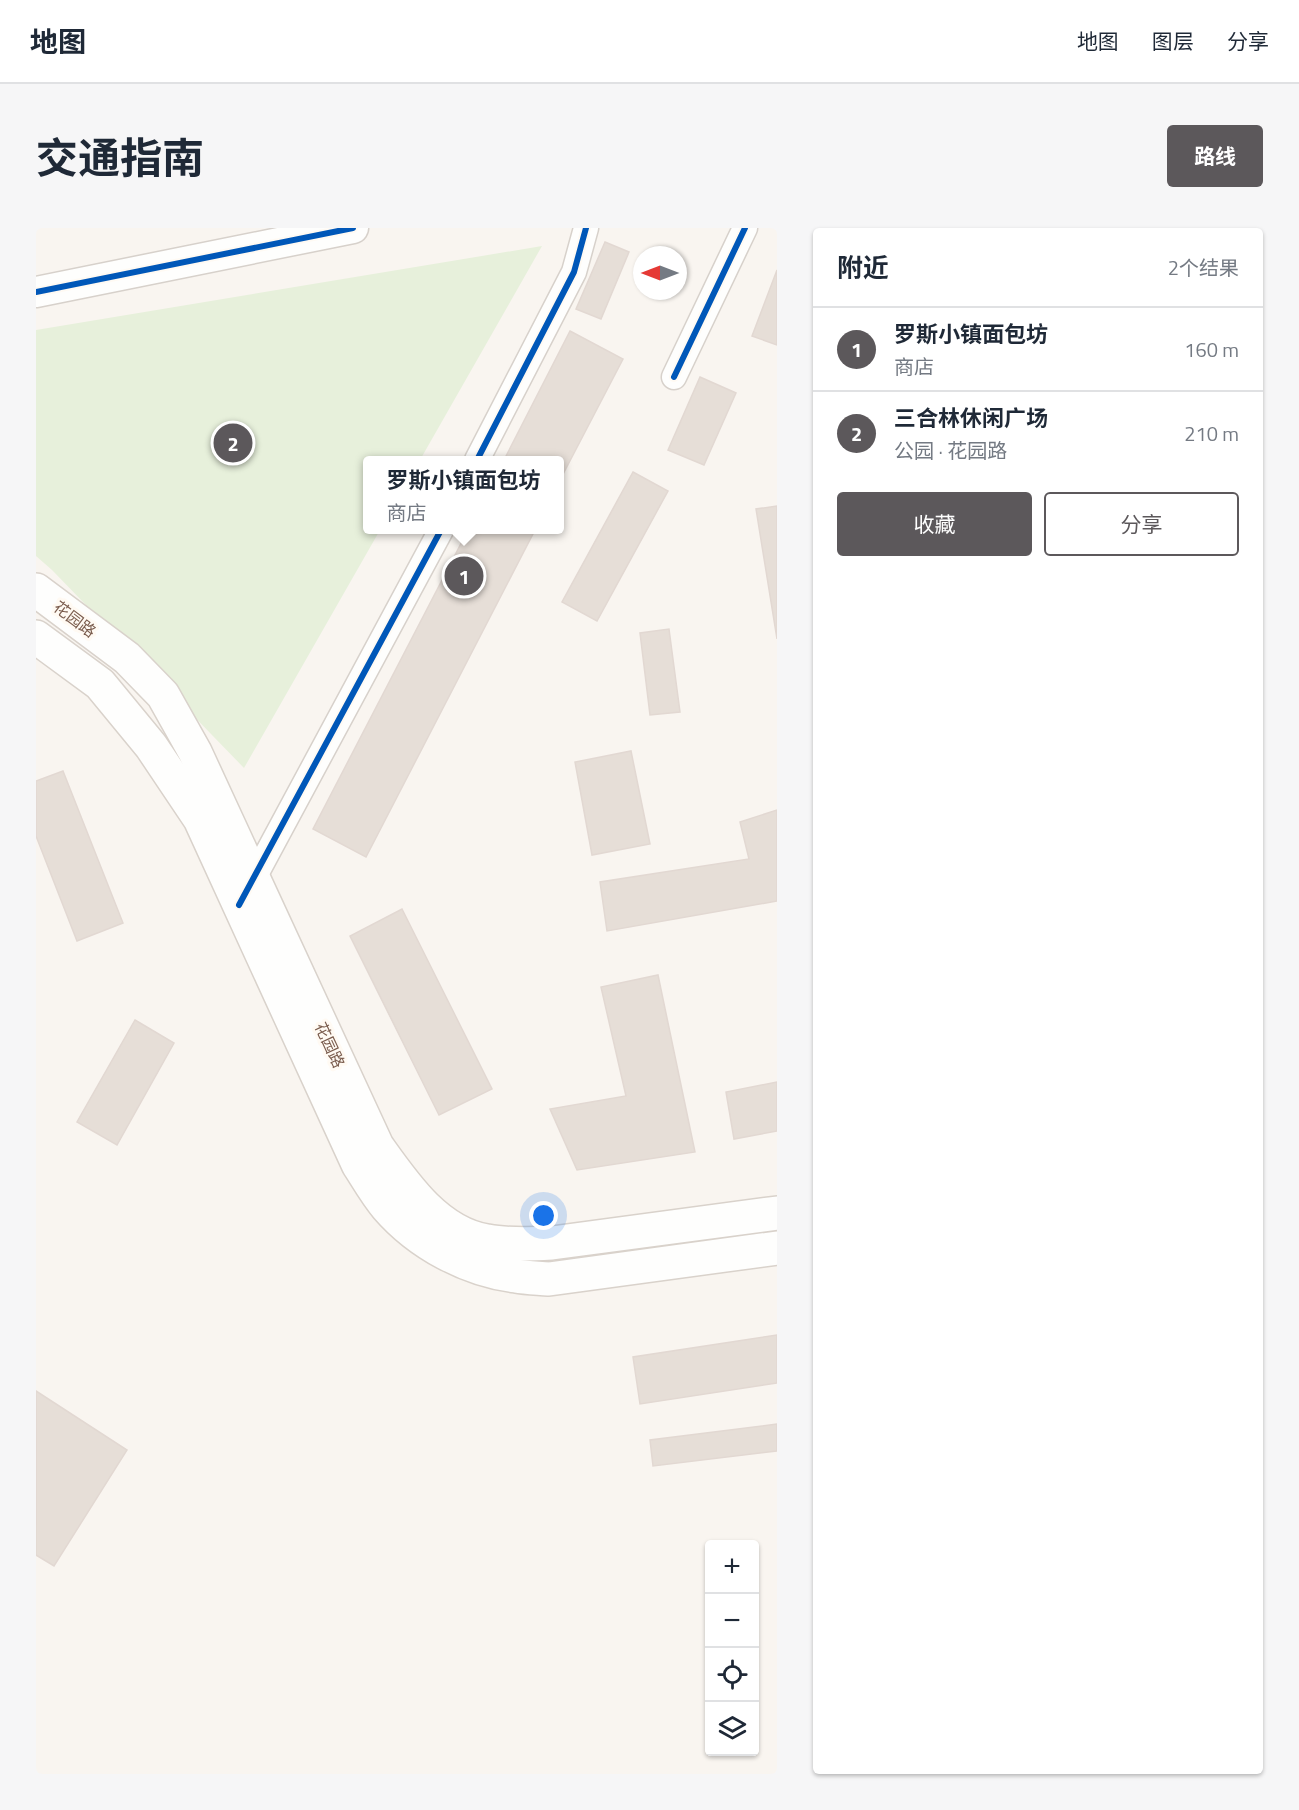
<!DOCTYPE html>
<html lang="zh">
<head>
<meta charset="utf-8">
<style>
	:root { --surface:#fff; --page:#f6f6f7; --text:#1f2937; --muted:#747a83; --line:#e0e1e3; --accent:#5c585b }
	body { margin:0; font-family:"Titillium Web","Noto Sans SC",sans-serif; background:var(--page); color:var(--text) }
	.controls { position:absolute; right:18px; bottom:18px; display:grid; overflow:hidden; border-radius:6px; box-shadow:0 2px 4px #0004 }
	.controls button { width:54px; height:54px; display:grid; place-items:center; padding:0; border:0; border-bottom:2px solid var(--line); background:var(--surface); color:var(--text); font:30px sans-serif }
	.compass { position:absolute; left:597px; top:18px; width:54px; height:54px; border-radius:50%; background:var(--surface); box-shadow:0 2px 4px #0004; rotate:270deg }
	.you { position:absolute; left:508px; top:988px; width:21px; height:21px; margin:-15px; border:4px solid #fff; border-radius:50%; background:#1a73e8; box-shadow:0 0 0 9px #1a73e833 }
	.badge { display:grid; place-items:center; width:39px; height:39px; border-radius:50%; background:var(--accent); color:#fff; font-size:20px; font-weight:700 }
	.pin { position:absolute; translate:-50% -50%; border:3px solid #fff; box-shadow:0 2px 6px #0006 }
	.popup { position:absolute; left:327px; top:228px; width:201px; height:78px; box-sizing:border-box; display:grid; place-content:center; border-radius:6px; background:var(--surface); filter:drop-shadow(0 2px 4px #0005); font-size:20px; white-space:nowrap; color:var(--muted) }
	.popup b { font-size:22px; color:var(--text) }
	.popup::after { content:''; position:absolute; left:50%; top:100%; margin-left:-12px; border:12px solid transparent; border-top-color:var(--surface) }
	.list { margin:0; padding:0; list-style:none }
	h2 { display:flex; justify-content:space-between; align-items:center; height:78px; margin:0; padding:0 24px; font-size:26px }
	h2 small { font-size:20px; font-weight:400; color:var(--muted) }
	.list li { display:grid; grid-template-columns:39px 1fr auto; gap:18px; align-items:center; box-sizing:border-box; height:84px; padding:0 24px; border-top:2px solid var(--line) }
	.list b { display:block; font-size:22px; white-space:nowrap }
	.list p { margin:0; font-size:20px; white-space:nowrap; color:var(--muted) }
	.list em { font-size:20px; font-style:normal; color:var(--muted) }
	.actions { display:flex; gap:12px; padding:18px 24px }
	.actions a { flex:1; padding:14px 0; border:2px solid var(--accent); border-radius:6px; text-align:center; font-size:21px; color:var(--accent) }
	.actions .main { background:var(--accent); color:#fff }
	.icon { flex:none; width:33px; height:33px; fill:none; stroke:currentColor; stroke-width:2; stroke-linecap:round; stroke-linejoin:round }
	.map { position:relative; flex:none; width:741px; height:1546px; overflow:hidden; border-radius:6px }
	header { display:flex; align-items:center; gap:36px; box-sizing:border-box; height:84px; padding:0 30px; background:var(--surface); border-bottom:2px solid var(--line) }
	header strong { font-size:28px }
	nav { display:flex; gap:33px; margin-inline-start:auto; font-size:21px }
	.intro { display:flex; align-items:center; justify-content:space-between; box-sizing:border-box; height:144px; padding:0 36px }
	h1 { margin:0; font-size:42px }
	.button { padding:15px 27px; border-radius:6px; background:var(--accent); color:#fff; font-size:21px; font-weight:700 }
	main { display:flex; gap:36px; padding:0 36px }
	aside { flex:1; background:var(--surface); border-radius:6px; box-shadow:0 2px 4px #0004 }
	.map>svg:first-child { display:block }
	.green { fill:#e7f0db }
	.building { fill:#e6ded7; stroke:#e2d8d2; stroke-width:1.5 }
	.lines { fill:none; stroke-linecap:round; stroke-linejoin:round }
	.minor-casing { stroke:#d7d1cb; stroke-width:27 }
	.tertiary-casing { stroke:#d7d1cb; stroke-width:33 }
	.secondary-casing { stroke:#d9d2cb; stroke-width:36 }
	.minor { stroke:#fefefd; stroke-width:24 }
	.tertiary { stroke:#fefefd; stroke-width:30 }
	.secondary { stroke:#fefefd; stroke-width:33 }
	.cycleway-casing { stroke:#fffaf3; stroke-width:10 }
	.cycleway { stroke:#0057b8; stroke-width:6 }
	.labels { text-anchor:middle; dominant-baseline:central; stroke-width:6; stroke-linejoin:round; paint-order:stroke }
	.street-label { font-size:16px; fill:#7a5c4d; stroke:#fffaf3 }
</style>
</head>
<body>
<header>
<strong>地图</strong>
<nav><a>地图</a><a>图层</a><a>分享</a></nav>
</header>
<div class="intro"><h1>交通指南</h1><a class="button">路线</a></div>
<main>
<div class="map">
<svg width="741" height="1546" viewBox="0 0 741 1546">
	<rect width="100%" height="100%" fill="#f9f5f0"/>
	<polygon class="green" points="506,18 384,232 332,232 332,302 344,302 208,540 16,342 0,328 0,102"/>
	<g class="building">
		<polygon points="569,14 593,24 565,91 540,81"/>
		<polygon points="741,42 741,117 716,108"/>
		<polygon points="534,103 587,131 524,252 524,232 468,232"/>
		<polygon points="664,149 700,165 668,237 632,222"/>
		<polygon points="597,244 632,263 561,393 526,374"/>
		<polygon points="741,278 741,411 720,281"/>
		<polygon points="432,302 499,302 330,629 277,601"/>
		<polygon points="633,401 644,484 614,487 604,405"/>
		<polygon points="595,523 614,616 556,627 539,534"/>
		<polygon points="27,543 87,695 41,713 0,608 0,553"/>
		<polygon points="741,582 741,673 571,703 564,654 713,631 704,594"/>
		<polygon points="366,681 456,861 403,887 314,708"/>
		<polygon points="622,747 659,924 541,942 514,881 590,868 565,759"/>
		<polygon points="99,792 138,815 81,917 41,894"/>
		<polygon points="741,854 741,903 698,911 690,864"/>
		<polygon points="741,1107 741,1155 604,1176 597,1129"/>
		<polygon points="0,1163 91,1222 18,1338 0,1327"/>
		<polygon points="741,1196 741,1223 617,1238 614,1212"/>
	</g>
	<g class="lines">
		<defs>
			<g id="minor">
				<polyline points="638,149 709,0"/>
				<polyline points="441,232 538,44 550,0"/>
				<polyline points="212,661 405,302"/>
			</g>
			<polyline id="tertiary" points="0,64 317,0"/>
			<g id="secondary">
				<path d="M0,362l91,68 36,37 32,57 182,394c27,38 60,87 110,95 21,4 44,3 65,2l225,-30"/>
				<path d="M0,409l64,47 51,62 49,73 158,345c9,14 18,30 29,43 32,37 81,63 129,69 11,2 22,2 33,3l228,-31"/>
			</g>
		</defs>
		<use href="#minor" class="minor-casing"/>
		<use href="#tertiary" class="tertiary-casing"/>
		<use href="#secondary" class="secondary-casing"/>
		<use href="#minor" class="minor"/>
		<use href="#tertiary" class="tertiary"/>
		<use href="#secondary" class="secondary"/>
		<defs>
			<g id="cycleway">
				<polyline points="0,64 317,0"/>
				<polyline points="638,149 709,0"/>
				<polyline points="441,232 538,44 550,0"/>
				<polyline points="203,677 405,302"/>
			</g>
		</defs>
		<use href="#cycleway" class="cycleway-casing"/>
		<use href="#cycleway" class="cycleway"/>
	</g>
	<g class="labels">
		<g class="street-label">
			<text transform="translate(39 391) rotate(37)">花园路</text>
			<text transform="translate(294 817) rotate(65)">花园路</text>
		</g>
	</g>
</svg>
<div class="controls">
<button>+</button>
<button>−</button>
<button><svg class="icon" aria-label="locate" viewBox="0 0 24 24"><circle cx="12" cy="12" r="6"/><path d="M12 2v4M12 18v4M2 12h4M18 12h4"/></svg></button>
<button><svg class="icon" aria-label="layers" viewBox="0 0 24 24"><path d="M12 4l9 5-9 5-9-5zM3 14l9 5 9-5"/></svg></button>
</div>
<svg class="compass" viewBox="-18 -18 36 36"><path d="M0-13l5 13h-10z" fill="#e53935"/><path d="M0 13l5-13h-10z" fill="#747a83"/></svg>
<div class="you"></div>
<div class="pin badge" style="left:428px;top:348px">1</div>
<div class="popup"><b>罗斯小镇面包坊</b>商店</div>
<div class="pin badge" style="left:197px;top:215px">2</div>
</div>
<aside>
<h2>附近<small>2个结果</small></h2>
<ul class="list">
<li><span class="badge">1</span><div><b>罗斯小镇面包坊</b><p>商店</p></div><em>160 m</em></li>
<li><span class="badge">2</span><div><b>三合林休闲广场</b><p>公园 · 花园路</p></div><em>210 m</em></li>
</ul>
<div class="actions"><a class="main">收藏</a><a>分享</a></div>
</aside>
</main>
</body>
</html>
